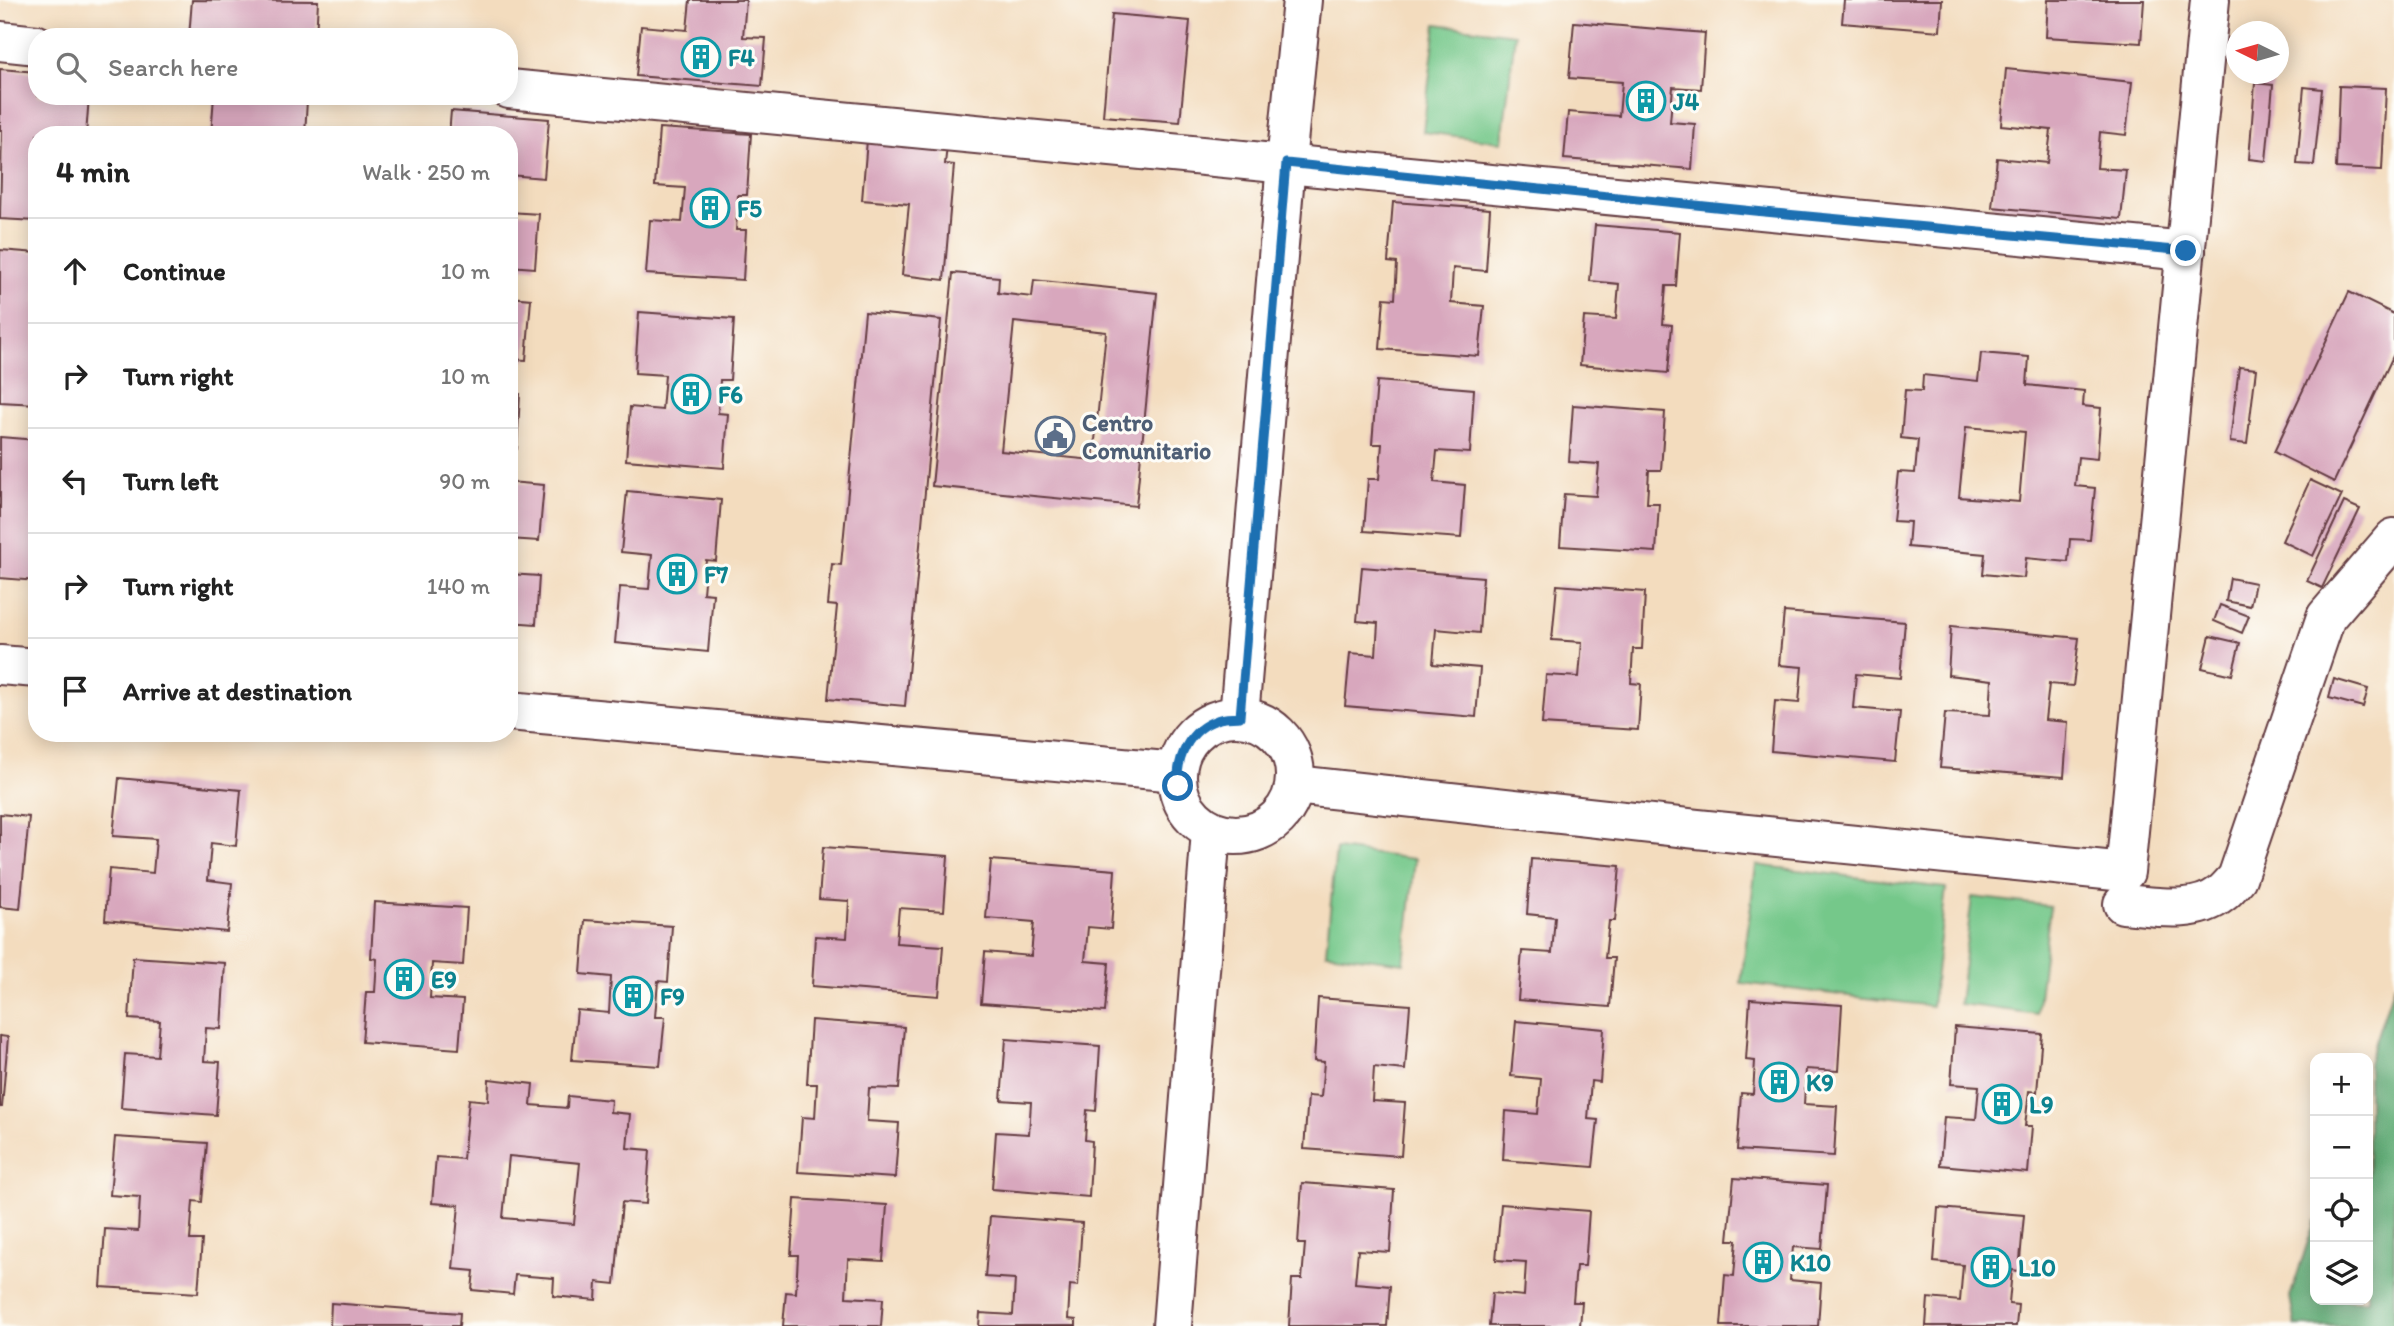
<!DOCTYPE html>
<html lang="en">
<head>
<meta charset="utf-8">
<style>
	:root { --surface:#fff; --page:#f2f2f2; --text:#222; --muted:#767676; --line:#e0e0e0 }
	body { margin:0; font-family:Itim,sans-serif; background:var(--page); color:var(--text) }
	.controls { position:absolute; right:21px; bottom:21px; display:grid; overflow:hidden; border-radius:14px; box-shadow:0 4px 18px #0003 }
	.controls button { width:63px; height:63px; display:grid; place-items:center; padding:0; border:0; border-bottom:2px solid var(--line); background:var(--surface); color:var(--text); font:35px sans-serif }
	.compass { position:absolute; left:2226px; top:21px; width:63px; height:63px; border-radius:50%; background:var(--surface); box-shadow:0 4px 18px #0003; rotate:275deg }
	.stop { position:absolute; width:21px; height:21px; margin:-16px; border:5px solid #1f6fb2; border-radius:50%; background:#fff }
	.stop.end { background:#1f6fb2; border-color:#fff; box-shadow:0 2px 7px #0008 }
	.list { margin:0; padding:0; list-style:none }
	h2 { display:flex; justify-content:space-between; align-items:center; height:91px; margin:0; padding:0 28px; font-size:30px }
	h2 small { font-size:23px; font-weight:400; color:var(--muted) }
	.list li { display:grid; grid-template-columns:46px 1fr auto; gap:21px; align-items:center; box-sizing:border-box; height:105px; padding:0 28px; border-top:2px solid var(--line) }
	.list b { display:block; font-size:26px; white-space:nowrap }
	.list em { font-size:23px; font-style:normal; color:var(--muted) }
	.icon { flex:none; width:38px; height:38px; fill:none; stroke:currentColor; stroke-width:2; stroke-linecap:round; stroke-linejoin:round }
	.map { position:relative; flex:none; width:2394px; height:1326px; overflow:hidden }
	.search { position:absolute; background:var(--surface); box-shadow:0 4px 18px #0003; left:28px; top:28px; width:490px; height:77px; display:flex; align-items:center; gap:18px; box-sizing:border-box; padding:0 24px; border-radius:28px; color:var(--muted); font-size:26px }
	.panel { position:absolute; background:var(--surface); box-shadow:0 4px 18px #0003; left:28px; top:126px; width:490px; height:616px; border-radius:28px }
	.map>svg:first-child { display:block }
	.green { fill:#75c88a; stroke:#60745a; stroke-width:2 }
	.forest { fill:#60ac76; stroke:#556650; stroke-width:2 }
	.building { fill:#d8a7bd; fill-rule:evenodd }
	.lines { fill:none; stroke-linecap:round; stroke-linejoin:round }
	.minor-casing { stroke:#633b41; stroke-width:42 }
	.minor { stroke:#fff; stroke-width:38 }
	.route { stroke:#1f6fb2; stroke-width:9 }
	.labels { text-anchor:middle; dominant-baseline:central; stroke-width:6; stroke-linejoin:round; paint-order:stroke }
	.culture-label { font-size:24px; font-weight:bold; fill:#0d838f; stroke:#fdfcf7; text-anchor:start }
	.service-label { font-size:24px; font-weight:bold; fill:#4e5e75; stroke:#fdfcf7; text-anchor:start }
</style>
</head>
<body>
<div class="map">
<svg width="2394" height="1326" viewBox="0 0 2394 1326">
	<rect width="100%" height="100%" fill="#fdfcf7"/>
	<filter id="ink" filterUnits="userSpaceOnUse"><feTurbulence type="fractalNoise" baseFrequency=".0143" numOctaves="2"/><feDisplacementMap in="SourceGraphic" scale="14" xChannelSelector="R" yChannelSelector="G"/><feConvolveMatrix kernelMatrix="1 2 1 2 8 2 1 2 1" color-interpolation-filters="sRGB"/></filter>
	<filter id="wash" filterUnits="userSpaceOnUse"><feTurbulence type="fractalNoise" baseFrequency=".00686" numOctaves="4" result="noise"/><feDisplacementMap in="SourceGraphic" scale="28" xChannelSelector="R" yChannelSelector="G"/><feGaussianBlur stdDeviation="1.57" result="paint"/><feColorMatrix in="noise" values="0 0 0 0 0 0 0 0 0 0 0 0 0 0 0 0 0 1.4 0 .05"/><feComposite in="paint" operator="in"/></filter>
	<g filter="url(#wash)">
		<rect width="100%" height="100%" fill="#f3dcbe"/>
		<g class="green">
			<polygon points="1436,24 1515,34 1502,142 1423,132"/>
			<polygon points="1336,849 1415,859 1404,963 1326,953"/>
			<polygon points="1756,865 1946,888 1932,1006 1741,983"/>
			<polygon points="1972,897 2050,906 2037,1014 1959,1004"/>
		</g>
		<polygon class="forest" points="2394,984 2394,1326 2295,1326 2290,1297 2315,1220 2315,1300 2368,1300 2368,1063"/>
		<g id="blocks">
			<g class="building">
				<polygon points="192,0 318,1 316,37 189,37"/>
				<polygon points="690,0 746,0 743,37 766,38 762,86 636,76 641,26 687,30"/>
				<polygon points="1844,0 1942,0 1940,31 1842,23"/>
				<polygon points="2048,0 2144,0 2141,43 2046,37"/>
				<polygon points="1112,14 1190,21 1180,122 1103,116"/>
				<polygon points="1574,22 1705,33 1701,89 1673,87 1670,122 1695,124 1692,169 1564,159 1568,112 1619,116 1622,82 1569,78"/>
				<polygon points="0,69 37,72 37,96 89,96 86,135 37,135 37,221 0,219 2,130 0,130"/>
				<polygon points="2006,69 2132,82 2126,135 2100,132 2097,168 2126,170 2121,219 1992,207 1997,158 2047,163 2051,130 2001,125"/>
				<polygon points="2255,83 2273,85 2266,161 2249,159"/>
				<polygon points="2339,86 2386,88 2382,170 2336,168"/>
				<polygon points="2304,87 2322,89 2314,165 2297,164"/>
				<polygon points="214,96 307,100 305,135 211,135"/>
				<polygon points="451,111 549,119 544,178 509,175 509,135 449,135"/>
				<polygon points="659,128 751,134 747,195 738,195 736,230 746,230 743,280 646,274 650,220 682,222 685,188 655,186"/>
				<polygon points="867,140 947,146 945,164 954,165 944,280 902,275 909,204 862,200"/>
				<polygon points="1393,202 1490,209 1486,271 1453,268 1451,303 1484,306 1479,356 1380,349 1384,298 1395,299 1397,263 1388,262"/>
				<polygon points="509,212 539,214 535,268 509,266"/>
				<polygon points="1595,225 1680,232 1676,286 1666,286 1663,324 1672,325 1668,373 1580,365 1584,317 1616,319 1619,284 1590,281"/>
				<polygon points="0,250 37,253 35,349 37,349 37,404 0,402"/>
				<path d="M953,273l46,4 -1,16 34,4 2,-17 123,13 -21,213 -204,-20zM1014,322l92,10 -13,128 -92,-9z"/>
				<polygon points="2349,292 2394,314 2394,354 2334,482 2274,452"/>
				<polygon points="509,297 531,299 526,360 509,359"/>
				<polygon points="639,312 734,319 730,380 720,380 718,413 728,414 724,468 626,460 630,407 662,410 665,375 635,373"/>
				<polygon points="865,312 941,320 905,706 828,699 837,606 828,605 832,564 841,565"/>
				<path d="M1981,353l48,4 -2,28 57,6 -1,15 18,2 -4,51 -19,-2 -3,29 20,2 -5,52 -20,-1 -2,23 -42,-4 -2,20 -41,-4 2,-20 -77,-7 2,-25 -17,-1 5,-49 17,1 3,-33 -17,-2 4,-48 17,1 1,-16 55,6zM1966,427l59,5 -6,70 -60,-5z"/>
				<polygon points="2239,367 2256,369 2247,444 2230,442"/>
				<polygon points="1377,381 1474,389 1470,453 1437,451 1434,482 1465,485 1461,538 1364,531 1368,479 1379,479 1382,444 1372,444"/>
				<polygon points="509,394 520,394 517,449 509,449"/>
				<polygon points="1573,405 1665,412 1661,470 1649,470 1647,503 1659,503 1656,552 1560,546 1564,494 1596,496 1599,464 1569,462"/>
				<polygon points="0,437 37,440 37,494 33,529 37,529 37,581 0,578"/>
				<polygon points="2310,480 2342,495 2313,556 2282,541"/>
				<polygon points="509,482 544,485 539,541 509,539"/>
				<polygon points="627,491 721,500 716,561 706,560 703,593 713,594 708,652 615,643 620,587 649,589 652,555 621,552"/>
				<polygon points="2344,502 2360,509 2322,588 2307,581"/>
				<polygon points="1362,567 1483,577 1479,633 1436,629 1433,664 1480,668 1476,717 1345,706 1350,653 1376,655 1378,623 1357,621"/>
				<polygon points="509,574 539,576 536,624 509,622"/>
				<polygon points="2230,578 2255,583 2250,606 2226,601"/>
				<polygon points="1557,585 1645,592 1642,649 1633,649 1631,683 1641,684 1638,730 1542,724 1546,675 1579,677 1582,642 1552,640"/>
				<polygon points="2220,605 2249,616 2242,633 2214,621"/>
				<polygon points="1784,612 1905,622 1900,678 1856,674 1853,708 1900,712 1895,762 1771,751 1775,701 1799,703 1802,667 1779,665"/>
				<polygon points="1951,626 2079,638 2073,686 2049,684 2045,720 2068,722 2064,777 1940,768 1945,713 1990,715 1992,680 1948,675"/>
				<polygon points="2210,636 2240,643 2232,675 2202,668"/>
				<polygon points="2334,679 2368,689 2363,707 2329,698"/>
				<polygon points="119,778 241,790 236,846 211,843 208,880 232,883 227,932 105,920 109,869 153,873 156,839 113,836"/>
				<polygon points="0,814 29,817 20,909 0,907"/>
				<polygon points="823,847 948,856 944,911 899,908 896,943 943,946 939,996 812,986 815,936 847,938 849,901 819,899"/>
				<polygon points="1531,859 1620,866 1615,921 1609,921 1605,958 1614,958 1610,1007 1518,1000 1522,951 1552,953 1555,917 1527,914"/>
				<polygon points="991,860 1115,870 1111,929 1088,927 1085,961 1109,963 1105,1012 981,1003 985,952 1031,956 1034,922 986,918"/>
				<polygon points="374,902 467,908 463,965 432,963 430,998 463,1000 459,1049 362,1042 366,992 375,992 377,959 371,958"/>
				<polygon points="585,920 672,926 668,982 658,981 655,1017 665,1017 660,1066 572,1060 577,1010 609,1013 611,977 581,974"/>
				<polygon points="133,957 225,963 221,1029 206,1028 204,1061 220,1062 216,1115 121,1108 125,1054 157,1056 160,1021 129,1019"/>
				<polygon points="1318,998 1410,1005 1405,1070 1374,1067 1372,1101 1405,1103 1401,1156 1304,1149 1308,1096 1321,1097 1324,1062 1314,1061"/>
				<polygon points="1750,999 1842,1005 1838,1071 1806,1069 1804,1104 1837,1106 1834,1156 1737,1150 1741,1093 1753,1094 1755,1061 1746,1060"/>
				<polygon points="811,1020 904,1027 899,1089 869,1088 867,1121 899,1123 895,1178 798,1172 802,1117 815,1118 817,1084 807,1084"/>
				<polygon points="1516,1021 1604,1029 1600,1082 1591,1081 1588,1119 1598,1120 1593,1167 1503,1160 1506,1111 1538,1114 1541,1079 1511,1076"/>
				<polygon points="1955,1027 2042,1034 2037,1092 2029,1091 2025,1126 2032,1126 2028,1173 1940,1165 1944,1117 1976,1119 1979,1086 1951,1084"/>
				<polygon points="0,1036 8,1037 2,1107 0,1107"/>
				<polygon points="1006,1039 1100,1046 1096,1111 1087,1110 1085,1140 1092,1141 1089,1197 992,1189 996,1132 1029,1134 1031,1102 1001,1100"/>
				<path d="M489,1079l44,5 -2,21 36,3 1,-12 43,4 -1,12 20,2 -3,34 23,2 -4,54 -24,-2 -7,82 -18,-2 -1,18 -43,-4 1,-18 -39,-3 -2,19 -41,-4 2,-19 -21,-2 6,-64 -27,-2 4,-46 27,2 6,-60 19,2zM509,1156l71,7 -6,61 -71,-6z"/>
				<polygon points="115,1137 207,1143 202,1202 193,1201 190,1240 202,1240 198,1293 101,1287 105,1229 138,1231 140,1197 110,1195"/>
				<polygon points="1734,1178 1827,1185 1822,1249 1793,1247 1790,1280 1821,1283 1818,1326 1721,1326 1725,1275 1734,1276 1737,1240 1728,1240"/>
				<polygon points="1302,1183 1394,1190 1390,1252 1358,1250 1355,1283 1390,1286 1387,1326 1289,1326 1292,1279 1302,1279 1305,1244 1298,1244"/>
				<polygon points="795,1199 887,1205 883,1261 848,1259 846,1297 883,1299 881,1326 783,1326 786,1292 796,1293 798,1255 791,1255"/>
				<polygon points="1501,1204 1589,1211 1585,1266 1576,1266 1573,1302 1582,1302 1580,1326 1489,1326 1492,1293 1524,1296 1526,1262 1496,1260"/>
				<polygon points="1938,1208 2024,1215 2019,1271 2012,1270 2009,1304 2018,1305 2016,1326 1926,1326 1928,1298 1960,1301 1963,1265 1934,1262"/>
				<polygon points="990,1216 1082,1223 1078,1286 1070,1285 1068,1319 1076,1320 1076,1326 979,1326 980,1313 1013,1315 1015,1279 985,1277"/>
				<polygon points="331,1303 460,1313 459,1326 330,1326"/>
			</g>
		</g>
	</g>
	<g filter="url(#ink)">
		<use href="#blocks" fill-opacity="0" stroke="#633b41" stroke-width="2"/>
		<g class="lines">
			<defs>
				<g id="minor">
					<polyline points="0,41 37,45"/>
					<polyline points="509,89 2186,251"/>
					<polyline points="0,665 37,668"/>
					<polyline points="509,711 1177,772"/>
					<circle cx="1236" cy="776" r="59"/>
					<polyline points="1239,717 1286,163 1302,0"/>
					<polyline points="1295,785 1697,829 2125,872 2210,0"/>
					<path d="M2123,904c30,2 72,11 98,-10 6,-4 11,-11 16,-16l89,-261 68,-79"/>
					<polyline points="1172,1326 1211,831"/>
				</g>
			</defs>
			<use href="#minor" class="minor-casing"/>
			<use href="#minor" class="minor"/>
		</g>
	</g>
	<g class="lines" filter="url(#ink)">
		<path class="route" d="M1178,786c-2,-28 11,-57 39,-66 7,-3 16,-2 23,-3l46,-554 468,48 432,40"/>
	</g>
	<defs>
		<symbol id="building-ring" viewBox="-11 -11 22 22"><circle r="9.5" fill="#fdfcf7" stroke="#0f9aa8" stroke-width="1.5"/><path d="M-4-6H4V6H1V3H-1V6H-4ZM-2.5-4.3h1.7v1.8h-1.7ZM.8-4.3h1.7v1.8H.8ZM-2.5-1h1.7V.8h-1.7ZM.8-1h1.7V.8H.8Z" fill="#0f9aa8"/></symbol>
		<symbol id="civic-ring" viewBox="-11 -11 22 22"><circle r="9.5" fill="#fdfcf7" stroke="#5c6f8a" stroke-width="1.5"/><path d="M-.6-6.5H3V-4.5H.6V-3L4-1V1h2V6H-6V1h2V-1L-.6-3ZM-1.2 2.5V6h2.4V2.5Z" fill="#5c6f8a"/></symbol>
	</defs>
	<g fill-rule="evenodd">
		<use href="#building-ring" x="679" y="35" width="44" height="44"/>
		<use href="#building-ring" x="1624" y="79" width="44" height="44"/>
		<use href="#building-ring" x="688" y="186" width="44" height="44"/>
		<use href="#building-ring" x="669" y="372" width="44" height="44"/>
		<use href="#civic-ring" x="1033" y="414" width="44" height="44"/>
		<use href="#building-ring" x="655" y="552" width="44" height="44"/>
		<use href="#building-ring" x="382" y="957" width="44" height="44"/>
		<use href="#building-ring" x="611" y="974" width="44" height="44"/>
		<use href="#building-ring" x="1757" y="1060" width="44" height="44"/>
		<use href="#building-ring" x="1980" y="1082" width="44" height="44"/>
		<use href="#building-ring" x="1741" y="1240" width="44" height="44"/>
		<use href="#building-ring" x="1969" y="1245" width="44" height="44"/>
	</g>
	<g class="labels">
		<g class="culture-label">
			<text x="728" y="57">F4</text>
			<text x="1673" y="101">J4</text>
			<text x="737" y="208">F5</text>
			<text x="718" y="394">F6</text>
			<text x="704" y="574">F7</text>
			<text x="431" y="979">E9</text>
			<text x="660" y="996">F9</text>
			<text x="1806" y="1082">K9</text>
			<text x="2029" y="1104">L9</text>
			<text x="1790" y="1262">K10</text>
			<text x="2018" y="1267">L10</text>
		</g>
		<g class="service-label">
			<text x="1082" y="422">Centro<tspan x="1082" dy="28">Comunitario</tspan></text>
		</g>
	</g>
</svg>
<div class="controls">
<button>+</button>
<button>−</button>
<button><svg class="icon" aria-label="locate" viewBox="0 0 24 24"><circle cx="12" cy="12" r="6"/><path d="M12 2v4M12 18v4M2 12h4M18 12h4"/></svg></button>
<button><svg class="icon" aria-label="layers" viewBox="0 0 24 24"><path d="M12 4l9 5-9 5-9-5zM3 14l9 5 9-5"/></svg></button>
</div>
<svg class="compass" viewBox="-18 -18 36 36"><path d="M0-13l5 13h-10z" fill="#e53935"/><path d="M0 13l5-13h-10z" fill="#767676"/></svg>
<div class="stop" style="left:1178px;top:786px"></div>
<div class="stop end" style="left:2186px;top:251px"></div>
<div class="search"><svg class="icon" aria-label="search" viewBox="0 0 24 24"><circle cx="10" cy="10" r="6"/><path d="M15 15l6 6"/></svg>Search here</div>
<section class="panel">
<h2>4 min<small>Walk · 250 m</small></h2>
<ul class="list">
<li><svg class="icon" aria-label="ahead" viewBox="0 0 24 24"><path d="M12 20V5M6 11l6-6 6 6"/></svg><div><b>Continue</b></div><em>10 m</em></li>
<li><svg class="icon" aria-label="right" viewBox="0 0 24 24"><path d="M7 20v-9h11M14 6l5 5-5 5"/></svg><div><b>Turn right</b></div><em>10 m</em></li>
<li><svg class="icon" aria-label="left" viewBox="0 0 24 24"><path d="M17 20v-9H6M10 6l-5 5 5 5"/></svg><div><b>Turn left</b></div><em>90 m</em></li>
<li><svg class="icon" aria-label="right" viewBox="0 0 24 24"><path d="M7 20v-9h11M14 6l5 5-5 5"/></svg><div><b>Turn right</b></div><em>140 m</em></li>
<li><svg class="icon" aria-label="arrive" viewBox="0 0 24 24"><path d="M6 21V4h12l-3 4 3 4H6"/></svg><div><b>Arrive at destination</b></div></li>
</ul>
</section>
</div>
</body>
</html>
